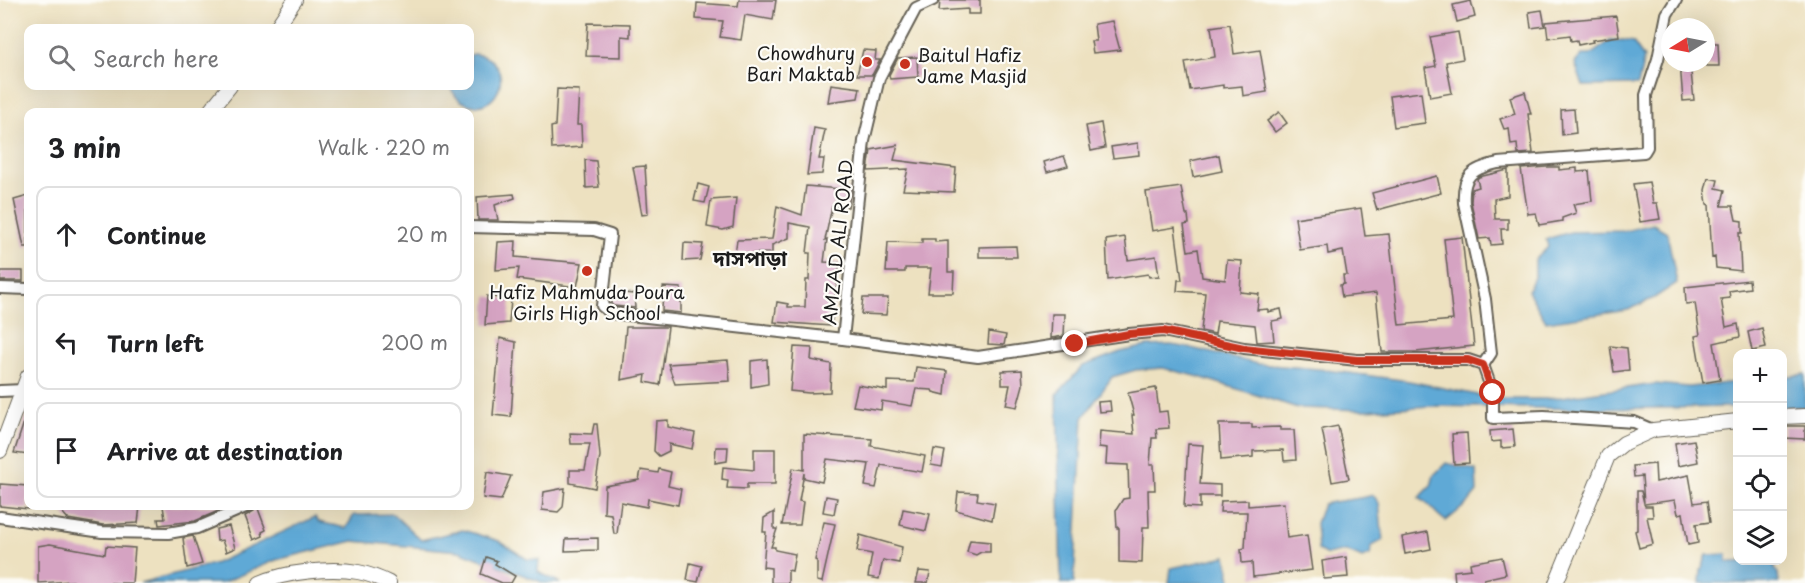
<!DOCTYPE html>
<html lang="en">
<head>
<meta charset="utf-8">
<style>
	:root { --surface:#fff; --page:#f2f2f2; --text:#202124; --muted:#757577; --line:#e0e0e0 }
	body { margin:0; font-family:"Playpen Sans","Noto Sans Bengali",sans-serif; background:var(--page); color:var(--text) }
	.controls { position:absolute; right:18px; bottom:18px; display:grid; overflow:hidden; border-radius:12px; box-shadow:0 6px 24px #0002 }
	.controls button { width:54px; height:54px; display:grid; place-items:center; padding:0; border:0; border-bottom:2px solid var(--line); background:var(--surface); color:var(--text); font:30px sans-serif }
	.compass { position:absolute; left:1661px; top:18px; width:54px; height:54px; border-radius:50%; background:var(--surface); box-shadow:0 6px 24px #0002; rotate:260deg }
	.stop { position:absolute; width:18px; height:18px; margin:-14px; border:4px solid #c8321e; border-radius:50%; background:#fff }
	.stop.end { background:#c8321e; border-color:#fff; box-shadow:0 2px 6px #0008 }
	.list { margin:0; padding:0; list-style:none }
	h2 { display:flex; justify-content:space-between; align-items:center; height:78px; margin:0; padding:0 24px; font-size:26px }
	h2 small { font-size:20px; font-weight:400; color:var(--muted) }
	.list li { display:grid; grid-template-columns:39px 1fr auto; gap:18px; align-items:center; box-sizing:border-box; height:96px; margin:0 12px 12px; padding:0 12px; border:2px solid var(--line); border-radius:12px }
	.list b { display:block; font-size:22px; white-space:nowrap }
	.list em { font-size:20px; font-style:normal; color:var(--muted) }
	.icon { flex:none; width:33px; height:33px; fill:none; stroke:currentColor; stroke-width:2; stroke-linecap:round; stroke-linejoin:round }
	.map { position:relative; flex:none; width:1805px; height:583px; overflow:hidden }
	.search { position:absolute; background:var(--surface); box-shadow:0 6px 24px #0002; left:24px; top:24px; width:450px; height:66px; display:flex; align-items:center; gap:15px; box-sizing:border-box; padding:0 21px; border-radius:12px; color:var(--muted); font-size:22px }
	.panel { position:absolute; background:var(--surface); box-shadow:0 6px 24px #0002; left:24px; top:108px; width:450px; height:402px; border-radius:12px }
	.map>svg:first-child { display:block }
	.water { fill:#5ea9d6; stroke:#3d6279; stroke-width:1.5 }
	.building { fill:#d5a3c2 }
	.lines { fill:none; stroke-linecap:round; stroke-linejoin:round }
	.street-casing { stroke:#656155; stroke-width:14 }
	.secondary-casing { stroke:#656155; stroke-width:16 }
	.street { stroke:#fff; stroke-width:10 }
	.secondary { stroke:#fff; stroke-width:14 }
	.route { stroke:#c8321e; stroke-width:8 }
	.poi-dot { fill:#c8321e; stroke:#fdfcf7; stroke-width:2 }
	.labels { text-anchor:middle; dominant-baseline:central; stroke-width:4.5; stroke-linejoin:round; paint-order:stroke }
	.poi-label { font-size:18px; fill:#1c1c1c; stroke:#fdfcf7; text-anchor:end }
	.street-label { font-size:18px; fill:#1c1c1c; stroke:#fdfcf7 }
	.quarter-label { font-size:21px; font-weight:bold; fill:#1c1c1c; stroke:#fdfcf7 }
</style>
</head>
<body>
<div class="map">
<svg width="1805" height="583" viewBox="0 0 1805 583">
	<rect width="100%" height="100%" fill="#fdfcf7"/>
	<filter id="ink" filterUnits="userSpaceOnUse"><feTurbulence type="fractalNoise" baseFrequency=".0167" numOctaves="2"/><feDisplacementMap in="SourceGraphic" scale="12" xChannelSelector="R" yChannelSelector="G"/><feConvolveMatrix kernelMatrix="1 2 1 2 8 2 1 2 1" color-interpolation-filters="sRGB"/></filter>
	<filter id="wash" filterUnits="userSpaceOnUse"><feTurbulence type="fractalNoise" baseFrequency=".008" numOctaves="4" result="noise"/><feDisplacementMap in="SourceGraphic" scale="24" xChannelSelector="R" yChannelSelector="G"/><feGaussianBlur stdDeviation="1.35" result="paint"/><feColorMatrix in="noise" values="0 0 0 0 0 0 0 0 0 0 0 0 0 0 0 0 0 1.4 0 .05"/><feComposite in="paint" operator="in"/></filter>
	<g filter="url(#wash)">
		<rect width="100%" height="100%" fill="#ede1c0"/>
		<g class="water">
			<polygon points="1624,40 1633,42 1644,58 1638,85 1583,86 1575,63 1582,55 1590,55 1610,41"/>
			<path d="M474,54c46,6 25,65 -9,49 -8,-3 -12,-9 -15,-17h20v-31z"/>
			<polygon points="1653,224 1667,232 1677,283 1654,298 1628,310 1546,322 1528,291 1535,275 1535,260 1548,247 1546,239 1571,232 1625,231"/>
			<polygon points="1171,345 1191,348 1258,364 1319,369 1409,381 1497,399 1547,399 1655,384 1689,387 1737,382 1738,407 1588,409 1432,406 1366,410 1298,408 1196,376 1162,368 1136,370 1112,377 1083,418 1074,583 1061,583 1057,394 1083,366 1120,352 1147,346"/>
			<polygon points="1805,374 1805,407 1783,407 1783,377"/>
			<path d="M1446,463l30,7 1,22 -9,11 -22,18c-11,-6 -15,-17 -27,-23l12,-12 3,-11z"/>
			<path d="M1373,495l6,8 4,37 -11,6 -2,9 -8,3 -16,-7 -19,4 -9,-5 -2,-27 7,-19c17,-4 33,-4 50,-9z"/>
			<polygon points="393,514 421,540 463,530 499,541 527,559 539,560 538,572 561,583 544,583 459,551 353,541 276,560 222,583 140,583 216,563 315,517 319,522 346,528 354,515"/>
			<polygon points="1727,554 1727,562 1784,560 1774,566 1778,574 1779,583 1700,583 1701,570 1707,555"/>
			<polygon points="1226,556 1231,579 1229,583 1169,583 1171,568"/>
		</g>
		<g id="blocks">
			<g class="building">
				<polygon points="739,0 776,0 773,20 745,15 741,40 720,37 723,21 696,19 697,3 738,6"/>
				<polygon points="940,0 980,0 980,14 968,14 968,9 939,11"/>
				<polygon points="1471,1 1475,17 1457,22 1453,5"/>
				<polygon points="1542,10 1545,26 1531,28 1529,12"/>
				<polygon points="1616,16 1619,36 1592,40 1593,42 1578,45 1577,40 1571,41 1570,35 1548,38 1546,22"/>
				<polygon points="1112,21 1120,50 1093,53 1091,41 1096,41 1094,24"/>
				<polygon points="588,23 630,24 630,37 621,36 621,57 586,56"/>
				<polygon points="1230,24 1234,54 1260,50 1267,92 1243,96 1242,86 1223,88 1223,85 1190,90 1185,62 1215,57 1211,27"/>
				<polygon points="1458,32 1463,59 1446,62 1452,93 1430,97 1425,68 1436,66 1430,37"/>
				<polygon points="1706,43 1718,43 1719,66 1706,66"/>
				<polygon points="863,50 876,51 875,60 880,60 872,75 857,75"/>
				<polygon points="917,57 918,77 890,79 889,75 898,58"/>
				<polygon points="1680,63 1690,63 1694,100 1683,101"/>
				<polygon points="831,84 860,88 858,98 828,102"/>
				<polygon points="557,89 579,90 577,125 581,125 582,147 552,149 551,127 555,126"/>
				<polygon points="1421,92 1425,123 1394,127 1390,96"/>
				<polygon points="1525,92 1531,114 1528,114 1533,153 1518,154 1517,144 1511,145 1509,128 1504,129 1500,119 1515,114 1510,97"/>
				<polygon points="1574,109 1576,133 1562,135 1561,110"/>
				<polygon points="1279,112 1287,123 1275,132 1267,121"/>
				<polygon points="1101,123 1105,148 1091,151 1086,126"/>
				<polygon points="814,128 825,130 819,159 824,159 822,174 807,175"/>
				<polygon points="1138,143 1139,155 1113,158 1111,147"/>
				<polygon points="898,145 894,160 956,168 954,192 903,190 908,169 868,171 871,150"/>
				<polygon points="1219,155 1222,171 1193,177 1190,161"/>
				<polygon points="1064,156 1068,166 1047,172 1044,162"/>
				<polygon points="585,160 596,161 599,187 586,188"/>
				<polygon points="645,166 648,214 642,215 633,167"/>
				<polygon points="1546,167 1559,167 1559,170 1577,168 1577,172 1589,171 1592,201 1573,204 1576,213 1562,218 1562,221 1539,225 1536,213 1528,214 1521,169"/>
				<polygon points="1508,170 1508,196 1494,199 1495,219 1508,219 1508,229 1501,229 1502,244 1491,245 1490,238 1479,239 1471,202 1472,189 1479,187 1477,179 1479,177"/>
				<polygon points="1437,176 1441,193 1377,210 1372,193"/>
				<polygon points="1708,178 1718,180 1716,188 1725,190 1721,206 1733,206 1736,220 1742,221 1742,233 1739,233 1741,271 1716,268 1715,257 1712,258 1709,205 1707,204 1705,190"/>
				<polygon points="1649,182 1653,203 1657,203 1660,219 1640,222 1633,184"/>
				<polygon points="698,184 709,187 705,203 694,201"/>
				<polygon points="806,186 851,190 848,207 832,206 825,240 827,239 824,262 840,263 831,326 774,322 777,302 788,304 788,307 805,307 806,280 809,280 810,253 807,253 810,227 789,223 789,238 772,245 772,253 735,254 737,240 772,239 777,206 802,215"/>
				<polygon points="1181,187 1186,215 1188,215 1189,224 1184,225 1188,251 1198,249 1202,277 1225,280 1227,260 1242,261 1240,292 1259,294 1257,310 1268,309 1268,312 1281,309 1283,319 1272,321 1274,341 1257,342 1255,325 1217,321 1215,334 1201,331 1205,293 1177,291 1178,280 1182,280 1175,227 1152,231 1146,192"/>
				<polygon points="514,194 515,198 495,205 498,220 478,220 477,197"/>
				<polygon points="28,196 28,247 24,247 14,200"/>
				<polygon points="736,198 733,227 723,230 707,227 711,200"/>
				<polygon points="1361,208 1365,236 1389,234 1399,325 1453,320 1444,239 1462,237 1474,346 1416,352 1382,352 1376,293 1342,297 1340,285 1344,284 1343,275 1347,275 1343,251 1328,254 1327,246 1300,250 1295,218"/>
				<polygon points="1125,237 1128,260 1156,256 1159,276 1149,277 1148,274 1108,280 1106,240"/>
				<polygon points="922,239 935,239 935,242 948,241 948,272 954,272 953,293 928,293 931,268 905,268 905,272 886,272 888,242 922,243"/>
				<polygon points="516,241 515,257 582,263 577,287 517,279 519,268 496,270 498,242"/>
				<polygon points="684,243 703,244 700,260 683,261"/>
				<polygon points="1016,246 1017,257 979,257 979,247"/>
				<polygon points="1,271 23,271 23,281 0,281"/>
				<polygon points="1749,280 1750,288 1729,291 1730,298 1721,299 1726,327 1738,324 1740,337 1714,343 1720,380 1703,383 1695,336 1700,335 1695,303 1686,304 1685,287"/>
				<polygon points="663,287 681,288 681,313 662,311"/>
				<polygon points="612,292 634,294 635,308 614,306 611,304"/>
				<polygon points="487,296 511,300 509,323 485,325"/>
				<polygon points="863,298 888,298 886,315 861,314"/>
				<polygon points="1052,314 1065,314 1064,336 1051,338"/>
				<polygon points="626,327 668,327 660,385 645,382 646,375 621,380"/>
				<polygon points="1762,328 1766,348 1752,351 1748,332"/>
				<polygon points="989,332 1006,335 1004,345 988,344"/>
				<polygon points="500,338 516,342 511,417 493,415"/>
				<polygon points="1610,346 1627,348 1629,370 1614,372"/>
				<polygon points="794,347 812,348 811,360 831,364 830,392 809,393 790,391"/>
				<polygon points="767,359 768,384 751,387 751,361"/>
				<polygon points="728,360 730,381 675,384 668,364"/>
				<polygon points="916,367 947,371 945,395 933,392 932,390 916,389 912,406 882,401 881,410 853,406 858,385 887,390 887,381 914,382"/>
				<polygon points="1022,370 1023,385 1017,407 1006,405 1010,385 1002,385 1002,371"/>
				<polygon points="1156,388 1159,412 1167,411 1169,428 1156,429 1157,438 1152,438 1150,465 1154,465 1155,490 1148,490 1149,527 1143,527 1142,563 1119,562 1119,528 1117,528 1116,510 1123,499 1129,498 1128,465 1106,464 1107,448 1099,447 1100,431 1134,434 1132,415 1134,415 1128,393"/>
				<polygon points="1110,401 1111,411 1099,412 1098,402"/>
				<polygon points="26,416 28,417 28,455 14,453"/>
				<polygon points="668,420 668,427 695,433 692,449 669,444 669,451 659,456 654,451 656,421"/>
				<polygon points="594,424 597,424 600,456 595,488 570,483 570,470 585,470 590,444 571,444 570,433 592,434"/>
				<polygon points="1219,424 1252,424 1252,428 1280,427 1280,430 1294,430 1296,460 1284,461 1283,450 1253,451 1253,457 1221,460"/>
				<polygon points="1338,426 1349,479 1332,482 1322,429"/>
				<polygon points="1783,426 1805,426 1805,439 1783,438"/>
				<polygon points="1513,429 1515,447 1501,448 1501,441 1491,442 1490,431"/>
				<polygon points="1467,433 1469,463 1454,464 1452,434"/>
				<polygon points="804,434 872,439 871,446 925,456 922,472 881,465 876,488 865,486 869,464 827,459 822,482 804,478 804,473 799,501 803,502 800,525 782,525 793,468 804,470"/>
				<polygon points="1694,440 1698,462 1678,466 1675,443"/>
				<polygon points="1188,444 1203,445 1200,484 1220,485 1220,496 1200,496 1200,508 1184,507"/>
				<polygon points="716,447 728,447 727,461 715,463"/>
				<polygon points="754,449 775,449 775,484 747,484 747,489 727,488 728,480 722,479 723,467 754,470"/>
				<polygon points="934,449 945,451 942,467 931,465"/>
				<polygon points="1655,464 1656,482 1689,475 1694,503 1707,501 1710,522 1696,524 1698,543 1688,545 1683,513 1678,514 1675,500 1644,504 1645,506 1652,506 1653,517 1647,517 1653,544 1639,548 1635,531 1637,530 1637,491 1641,491 1644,503 1642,476 1634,477 1633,466"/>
				<polygon points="659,469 671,472 668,486 681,489 678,505 648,499 647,507 621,502 617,534 614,534 611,514 604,513 605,486 639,480 641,470 658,473"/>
				<polygon points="487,472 511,476 501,500 483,498"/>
				<polygon points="0,484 28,486 28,509 0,506"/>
				<polygon points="565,488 563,507 558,512 542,510 544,492"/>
				<polygon points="958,492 978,493 977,500 995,503 992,520 956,510"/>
				<polygon points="826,496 837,498 834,514 823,512"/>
				<polygon points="1248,500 1248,506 1284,503 1287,538 1307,535 1312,570 1253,577 1252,562 1242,563 1241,549 1245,548 1247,512 1220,512 1221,501"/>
				<polygon points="57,506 96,506 96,508 111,508 117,506 140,506 138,523 103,525 68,519"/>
				<polygon points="163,506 230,506 195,521 159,525 158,519 165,519"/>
				<polygon points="255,506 257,506 266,530 262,532 263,536 254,540 245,516 254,511"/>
				<polygon points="903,509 930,514 926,531 900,525"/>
				<polygon points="774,512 774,529 777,529 771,547 775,547 775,550 795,554 792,571 788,570 788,583 771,583 771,568 763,567 766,532 763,532 764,518"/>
				<polygon points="824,522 835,524 822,582 817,581 817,561 815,560"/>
				<polygon points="229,526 235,548 226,552 222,540 217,541 216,529"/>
				<polygon points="1428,532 1431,549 1405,554 1402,537"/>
				<polygon points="860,535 902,547 899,563 883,560 879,579 868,577 872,554 857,551"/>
				<polygon points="193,536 202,564 187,568 183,538"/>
				<polygon points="598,538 598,550 565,551 566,539"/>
				<polygon points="970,540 990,542 990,552 981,552 976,555 967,552"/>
				<polygon points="50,544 105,554 106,546 135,548 132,583 73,583 73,581 38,583 38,546"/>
				<polygon points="486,557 497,561 495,564 515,576 511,583 502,583 481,574"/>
				<polygon points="1346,557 1348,577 1324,579 1322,561"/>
				<polygon points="1502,557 1506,574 1484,579 1484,583 1455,583 1454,571 1471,569 1470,563"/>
				<polygon points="690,563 702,566 698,582 687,580"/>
				<polygon points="919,571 930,572 928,583 916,583"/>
			</g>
		</g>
	</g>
	<g filter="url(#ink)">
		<use href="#blocks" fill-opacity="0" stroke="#656155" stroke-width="1.5"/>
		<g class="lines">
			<defs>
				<g id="street">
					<polyline points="470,227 594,230 610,235 602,306 611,313 843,339 864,141 879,78 916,8 933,0"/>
					<polyline points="0,288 28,289"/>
					<polyline points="843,339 978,357 1129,334 1163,331 1244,348 1357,360 1468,360 1483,365 1493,393 1493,418 1544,416 1634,422 1653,430"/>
					<path d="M1483,365l8,-12 -6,-54 -21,-96c-2,-28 8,-34 34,-40l146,-11 3,-5 -1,-52 12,-36 9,-45 9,-14"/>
					<polyline points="0,391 24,390"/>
					<polyline points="0,517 102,532 168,533 197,528 248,506"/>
				</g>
				<g id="secondary">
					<polyline points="276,28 295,0"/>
					<polyline points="209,112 230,86"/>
					<polyline points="1782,417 1805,416"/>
					<polyline points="0,451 28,376"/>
					<path d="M260,583c25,-11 71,-16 98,-11 11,2 21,6 31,11"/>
					<polyline points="1556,583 1608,456 1624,443 1653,430 1738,421"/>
				</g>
			</defs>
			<use href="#street" class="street-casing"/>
			<use href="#secondary" class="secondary-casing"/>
			<use href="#street" class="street"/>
			<use href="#secondary" class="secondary"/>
		</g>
	</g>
	<g class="lines" filter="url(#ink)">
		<polyline class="route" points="1075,344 1129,334 1163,331 1244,348 1357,360 1468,360 1483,365 1493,393"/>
	</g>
	<g class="poi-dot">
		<circle cx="867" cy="62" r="6"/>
		<circle cx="905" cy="64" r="6"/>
		<circle cx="587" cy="271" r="6"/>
	</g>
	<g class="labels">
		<g class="poi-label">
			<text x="855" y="52">Chowdhury<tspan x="855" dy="21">Bari Maktab</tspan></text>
			<text x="917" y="54" text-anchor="start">Baitul Hafiz<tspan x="917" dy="21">Jame Masjid</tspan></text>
			<text x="587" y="291" text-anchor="middle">Hafiz Mahmuda Poura<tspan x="587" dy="21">Girls High School</tspan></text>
		</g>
		<g class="street-label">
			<text transform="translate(837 242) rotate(-84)">AMZAD ALI ROAD</text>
		</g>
		<g class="quarter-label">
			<text x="750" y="257">দাসপাড়া</text>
		</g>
	</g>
</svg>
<div class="controls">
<button>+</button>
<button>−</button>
<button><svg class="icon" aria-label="locate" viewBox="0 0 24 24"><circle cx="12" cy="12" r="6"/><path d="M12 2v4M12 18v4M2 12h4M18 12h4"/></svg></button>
<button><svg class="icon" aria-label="layers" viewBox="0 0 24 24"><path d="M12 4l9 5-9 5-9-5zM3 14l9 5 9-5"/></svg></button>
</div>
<svg class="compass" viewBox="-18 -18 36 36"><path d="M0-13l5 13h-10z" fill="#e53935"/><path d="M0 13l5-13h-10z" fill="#757577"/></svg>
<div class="stop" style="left:1493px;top:393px"></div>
<div class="stop end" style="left:1075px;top:344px"></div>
<div class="search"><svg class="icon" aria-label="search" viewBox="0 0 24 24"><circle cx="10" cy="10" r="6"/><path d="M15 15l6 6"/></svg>Search here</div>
<section class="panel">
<h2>3 min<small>Walk · 220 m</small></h2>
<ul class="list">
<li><svg class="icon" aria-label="ahead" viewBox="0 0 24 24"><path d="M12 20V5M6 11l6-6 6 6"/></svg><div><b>Continue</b></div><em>20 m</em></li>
<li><svg class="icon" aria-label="left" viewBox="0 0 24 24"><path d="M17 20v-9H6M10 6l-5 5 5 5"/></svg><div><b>Turn left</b></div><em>200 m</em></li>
<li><svg class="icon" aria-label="arrive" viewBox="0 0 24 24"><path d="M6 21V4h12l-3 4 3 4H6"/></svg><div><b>Arrive at destination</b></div></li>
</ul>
</section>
</div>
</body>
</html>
